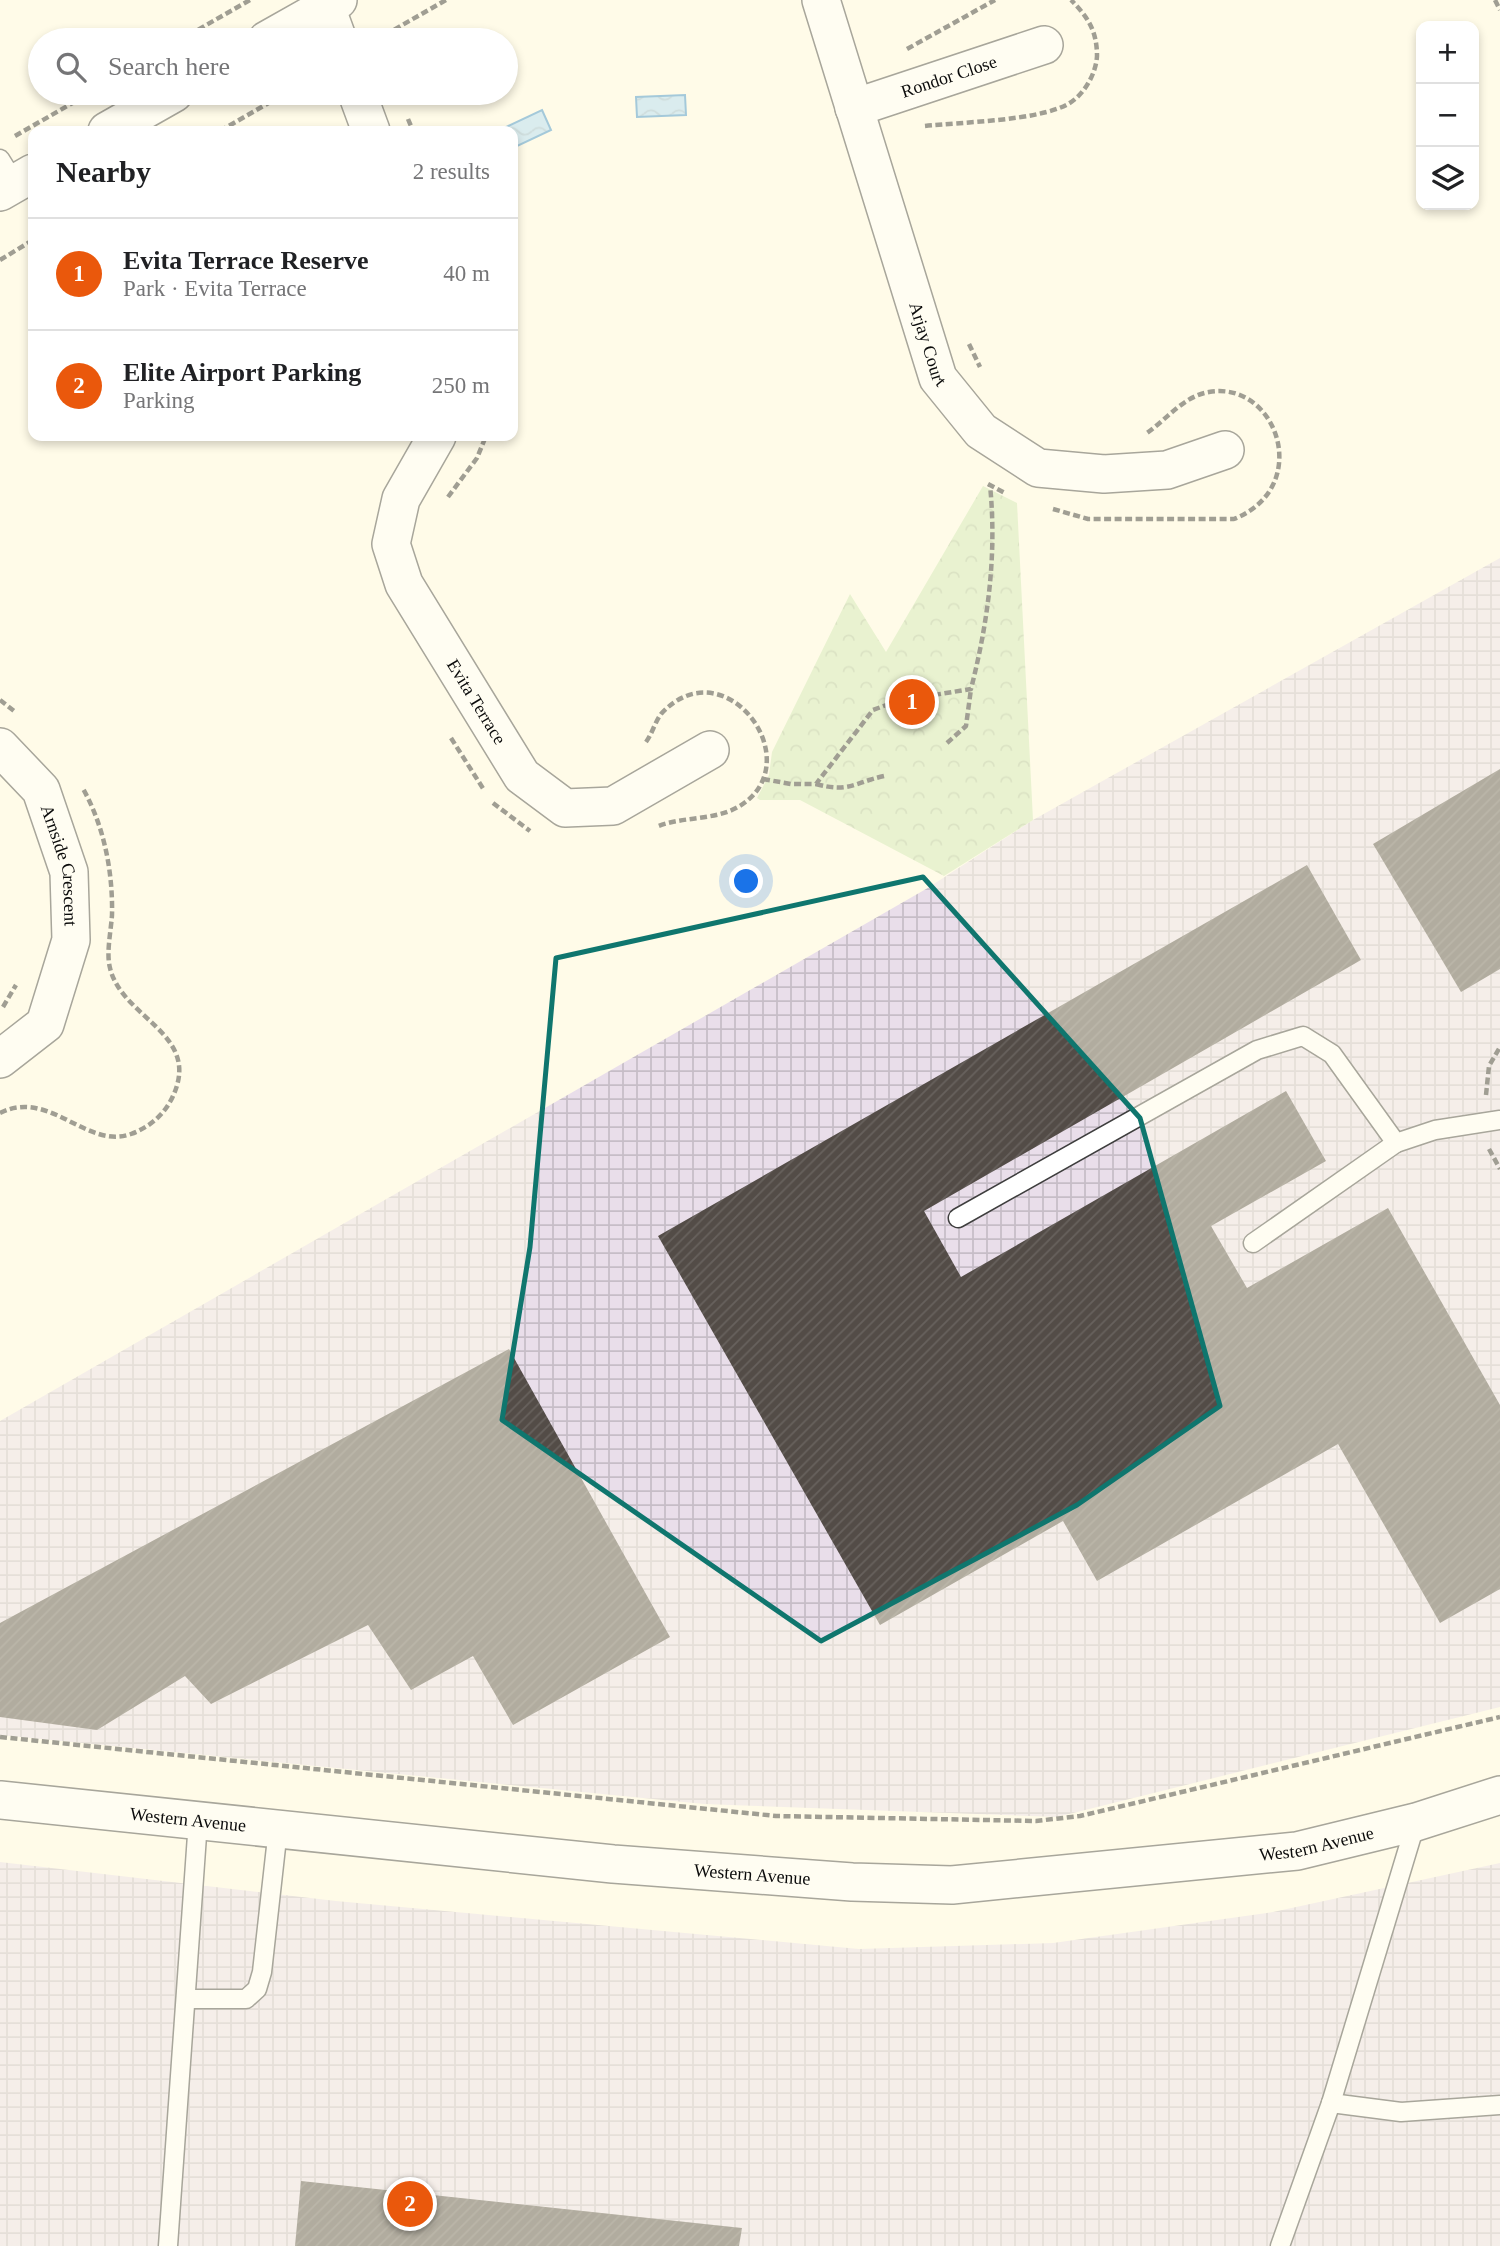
<!DOCTYPE html>
<html lang="en">
<head>
<meta charset="utf-8">
<style>
	:root { --surface:#fff; --page:#f2f2f2; --text:#202124; --muted:#757577; --line:#e0e0e0; --accent:#ea580c }
	body { margin:0; font-family:Georgia,serif; background:var(--page); color:var(--text) }
	.controls { position:absolute; right:21px; top:21px; display:grid; overflow:hidden; border-radius:14px; box-shadow:0 4px 10px #0003 }
	.controls button { width:63px; height:63px; display:grid; place-items:center; padding:0; border:0; border-bottom:2px solid var(--line); background:var(--surface); color:var(--text); font:35px sans-serif }
	.you { position:absolute; left:747px; top:882px; width:24px; height:24px; margin:-18px; border:5px solid #fff; border-radius:50%; background:#1a73e8; box-shadow:0 0 0 10px #1a73e833 }
	.badge { display:grid; place-items:center; width:46px; height:46px; border-radius:50%; background:var(--accent); color:#fff; font-size:23px; font-weight:700 }
	.pin { position:absolute; translate:-50% -50%; border:4px solid #fff; box-shadow:0 2px 7px #0006 }
	.list { margin:0; padding:0; list-style:none }
	h2 { display:flex; justify-content:space-between; align-items:center; height:91px; margin:0; padding:0 28px; font-size:30px }
	h2 small { font-size:23px; font-weight:400; color:var(--muted) }
	.list li { display:grid; grid-template-columns:46px 1fr auto; gap:21px; align-items:center; box-sizing:border-box; height:112px; padding:0 28px; border-top:2px solid var(--line) }
	.list b { display:block; font-size:26px; white-space:nowrap }
	.list p { margin:0; font-size:23px; white-space:nowrap; color:var(--muted) }
	.list em { font-size:23px; font-style:normal; color:var(--muted) }
	.icon { flex:none; width:38px; height:38px; fill:none; stroke:currentColor; stroke-width:2; stroke-linecap:round; stroke-linejoin:round }
	.map { position:relative; flex:none; width:1500px; height:2246px; overflow:hidden }
	.search { position:absolute; background:var(--surface); box-shadow:0 4px 10px #0003; left:28px; top:28px; width:490px; height:77px; display:flex; align-items:center; gap:18px; box-sizing:border-box; padding:0 24px; border-radius:38px; color:var(--muted); font-size:26px }
	.panel { position:absolute; background:var(--surface); box-shadow:0 4px 10px #0003; left:28px; top:126px; width:490px; height:315px; border-radius:14px }
	.map>svg:first-child { display:block }
	.industrial { fill:url(#industrial-grid) }
	.park { fill:url(#park-crowns) }
	.water { fill:url(#water-waves); stroke:#378dca; stroke-width:2 }
	.building { fill:url(#building-hatch) }
	.lines { fill:none; stroke-linecap:round; stroke-linejoin:round }
	.lane-casing { stroke:#3e3e3e; stroke-width:21 }
	.street-casing { stroke:#3e3e3e; stroke-width:40 }
	.path { stroke:#2d2d2d; stroke-width:4.5; stroke-dasharray:7 3.5; stroke-linecap:butt }
	.lane { stroke:#fff; stroke-width:18 }
	.street { stroke:#fff; stroke-width:37 }
	.marked { fill:none; stroke:#0f766e; stroke-width:5; stroke-linejoin:round }
	.labels { text-anchor:middle; dominant-baseline:central; stroke-width:7; stroke-linejoin:round; paint-order:stroke }
	.street-label { font-size:18px; fill:#0b0b0b; stroke:#fff }
</style>
</head>
<body>
<div class="map">
<svg width="1500" height="2246" viewBox="0 0 1500 2246">
	<defs>
		<pattern id="industrial-grid" width="8" height="8" patternUnits="userSpaceOnUse" patternTransform="scale(1.75)"><rect width="8" height="8" fill="#e9deea"/><path d="M0 4h8M4 0v8" fill="none" stroke="#c6bdc7"/></pattern>
		<pattern id="park-crowns" width="20" height="18" patternUnits="userSpaceOnUse" patternTransform="scale(1.75)"><rect width="20" height="18" fill="#cee7b4"/><path d="M2 6a3 3 0 1 1 6 0M12 15a3 3 0 1 1 6 0" fill="none" stroke="#b0c599"/></pattern>
		<pattern id="water-waves" width="16" height="10" patternUnits="userSpaceOnUse" patternTransform="scale(1.75)"><rect width="16" height="10" fill="#aed9f5"/><path d="M0 5q4-4 8 0t8 0" fill="none" stroke="#94b9d1"/></pattern>
		<pattern id="building-hatch" width="6" height="6" patternUnits="userSpaceOnUse" patternTransform="scale(1.75)"><rect width="6" height="6" fill="#534c47"/><path d="M-1 1l2-2M0 6l6-6M5 7l2-2" fill="none" stroke="#67615d"/></pattern>
	</defs>
	<rect width="100%" height="100%" fill="#fffbe8"/>
	<g class="industrial">
		<polygon points="1500,558 1500,1707 1057,1817 704,1804 0,1735 0,1421 926,889 1033,820"/>
		<polygon points="0,1862 336,1901 859,1949 1053,1943 1273,1912 1500,1863 1500,2246 0,2246"/>
	</g>
	<polygon class="park" points="983,486 1017,503 1033,820 944,876 800,800 760,800 757,798 769,775 772,752 850,594 886,652"/>
	<g class="water">
		<polygon points="685,95 686,115 637,117 636,97"/>
		<polygon points="542,110 551,130 513,148 513,131 502,129"/>
	</g>
	<g class="building">
		<polygon points="1500,769 1500,969 1461,992 1373,844"/>
		<polygon points="1307,865 1361,960 924,1211 961,1277 1286,1091 1326,1161 1211,1226 1247,1288 1388,1208 1500,1405 1500,1589 1440,1623 1338,1444 1097,1581 1063,1521 880,1625 658,1236"/>
		<polygon points="509,1349 670,1637 513,1725 473,1656 411,1690 368,1625 211,1704 185,1676 97,1730 0,1717 0,1623"/>
		<polygon points="301,2181 742,2228 739,2246 295,2246"/>
	</g>
	<g class="lines">
		<defs>
			<g id="lane">
				<polyline points="0,159 15,183"/>
				<polyline points="958,1218 1257,1050 1303,1036 1332,1054 1396,1143 1435,1130 1500,1120"/>
				<polyline points="1253,1243 1396,1143"/>
				<polyline points="186,1999 246,1999 257,1989 262,1972 278,1829"/>
				<polyline points="1331,2103 1401,2112 1500,2105"/>
				<polyline points="168,2246 198,1821"/>
				<polyline points="1280,2246 1331,2103 1416,1822"/>
			</g>
			<g id="street">
				<path id="s1" d="M821,0l117,378 43,53 57,37 66,6 63,-4 58,-20"/>
				<polyline points="326,7 338,40"/>
				<polyline points="267,40 338,0"/>
				<polyline points="357,93 371,131"/>
				<path id="s2" d="M854,108l190,-63"/>
				<polyline points="107,131 174,93"/>
				<polyline points="0,192 33,173"/>
				<path id="s3" d="M437,436l-36,63 -10,45 13,40 118,192 43,32 48,-2 97,-56"/>
				<path id="s4" d="M0,747l41,43 28,82 2,68 -26,84 -45,35"/>
				<path id="s5" d="M0,1800l613,64 239,18 100,3 345,-34 119,-29 84,-27"/>
			</g>
		</defs>
		<use href="#lane" class="lane-casing"/>
		<use href="#street" class="street-casing"/>
		<g class="path">
			<polyline points="1495,0 1500,10"/>
			<polyline points="180,40 250,0"/>
			<polyline points="376,40 446,0"/>
			<polyline points="907,49 995,0"/>
			<polyline points="408,119 413,131"/>
			<path d="M925,126c36,-4 113,-5 143,-22 16,-9 28,-30 29,-48 0,-25 -9,-39 -26,-56"/>
			<polyline points="220,131 286,93"/>
			<polyline points="15,136 90,93"/>
			<polyline points="0,260 33,240"/>
			<polyline points="969,344 980,367"/>
			<polyline points="988,484 1005,493"/>
			<polyline points="448,497 477,458 486,436"/>
			<path d="M1053,509l35,10h146c80,-32 43,-139 -25,-127 -25,4 -42,27 -62,41"/>
			<polyline points="0,700 14,711"/>
			<polyline points="451,738 484,790"/>
			<path d="M646,742c6,-8 9,-20 15,-28 64,-70 152,50 77,93 -25,14 -56,9 -82,20"/>
			<polyline points="947,743 966,726 971,689"/>
			<path d="M763,779l28,5h25l57,-74 24,-9 74,-12c17,-67 26,-134 19,-204"/>
			<path d="M816,784c33,9 37,-1 68,-8"/>
			<polyline points="493,803 530,831"/>
			<polyline points="3,1007 16,985"/>
			<polyline points="1486,1095 1489,1066 1500,1047"/>
			<path d="M0,1113c50,-25 86,37 131,21 19,-7 34,-20 42,-38 29,-63 -51,-77 -63,-128 -4,-15 1,-37 2,-53 1,-43 -8,-90 -30,-128"/>
			<polyline points="1489,1149 1500,1169"/>
			<polyline points="0,1737 776,1816 1036,1821 1080,1816 1500,1717"/>
		</g>
		<use href="#lane" class="lane"/>
		<use href="#street" class="street"/>
	</g>
	<path d="M0 0H1500V2246H0ZM923,877l217,241 80,288 -143,99 -256,136 -319,-221 28,-173 26,-289z" fill="#fffbe8" fill-opacity=".55" fill-rule="evenodd"/>
	<path class="marked" d="M923,877l217,241 80,288 -143,99 -256,136 -319,-221 28,-173 26,-289z"/>
	<g class="labels">
		<g class="street-label">
			<text stroke="none"><textPath href="#s2" startOffset="100">Rondor Close</textPath></text>
			<text stroke="none"><textPath href="#s1" startOffset="360">Arjay Court</textPath></text>
			<text stroke="none"><textPath href="#s3" startOffset="299">Evita Terrace</textPath></text>
			<text stroke="none"><textPath href="#s4" startOffset="138">Arnside Crescent</textPath></text>
			<text stroke="none"><textPath href="#s5" startOffset="189">Western Avenue</textPath></text>
			<text stroke="none"><textPath href="#s5" startOffset="1323">Western Avenue</textPath></text>
			<text stroke="none"><textPath href="#s5" startOffset="756">Western Avenue</textPath></text>
		</g>
	</g>
</svg>
<div class="controls">
<button>+</button>
<button>−</button>
<button><svg class="icon" aria-label="layers" viewBox="0 0 24 24"><path d="M12 4l9 5-9 5-9-5zM3 14l9 5 9-5"/></svg></button>
</div>
<div class="you"></div>
<div class="pin badge" style="left:912px;top:702px">1</div>
<div class="pin badge" style="left:410px;top:2204px">2</div>
<div class="search"><svg class="icon" aria-label="search" viewBox="0 0 24 24"><circle cx="10" cy="10" r="6"/><path d="M15 15l6 6"/></svg>Search here</div>
<section class="panel">
<h2>Nearby<small>2 results</small></h2>
<ul class="list">
<li><span class="badge">1</span><div><b>Evita Terrace Reserve</b><p>Park · Evita Terrace</p></div><em>40 m</em></li>
<li><span class="badge">2</span><div><b>Elite Airport Parking</b><p>Parking</p></div><em>250 m</em></li>
</ul>
</section>
</div>
</body>
</html>
